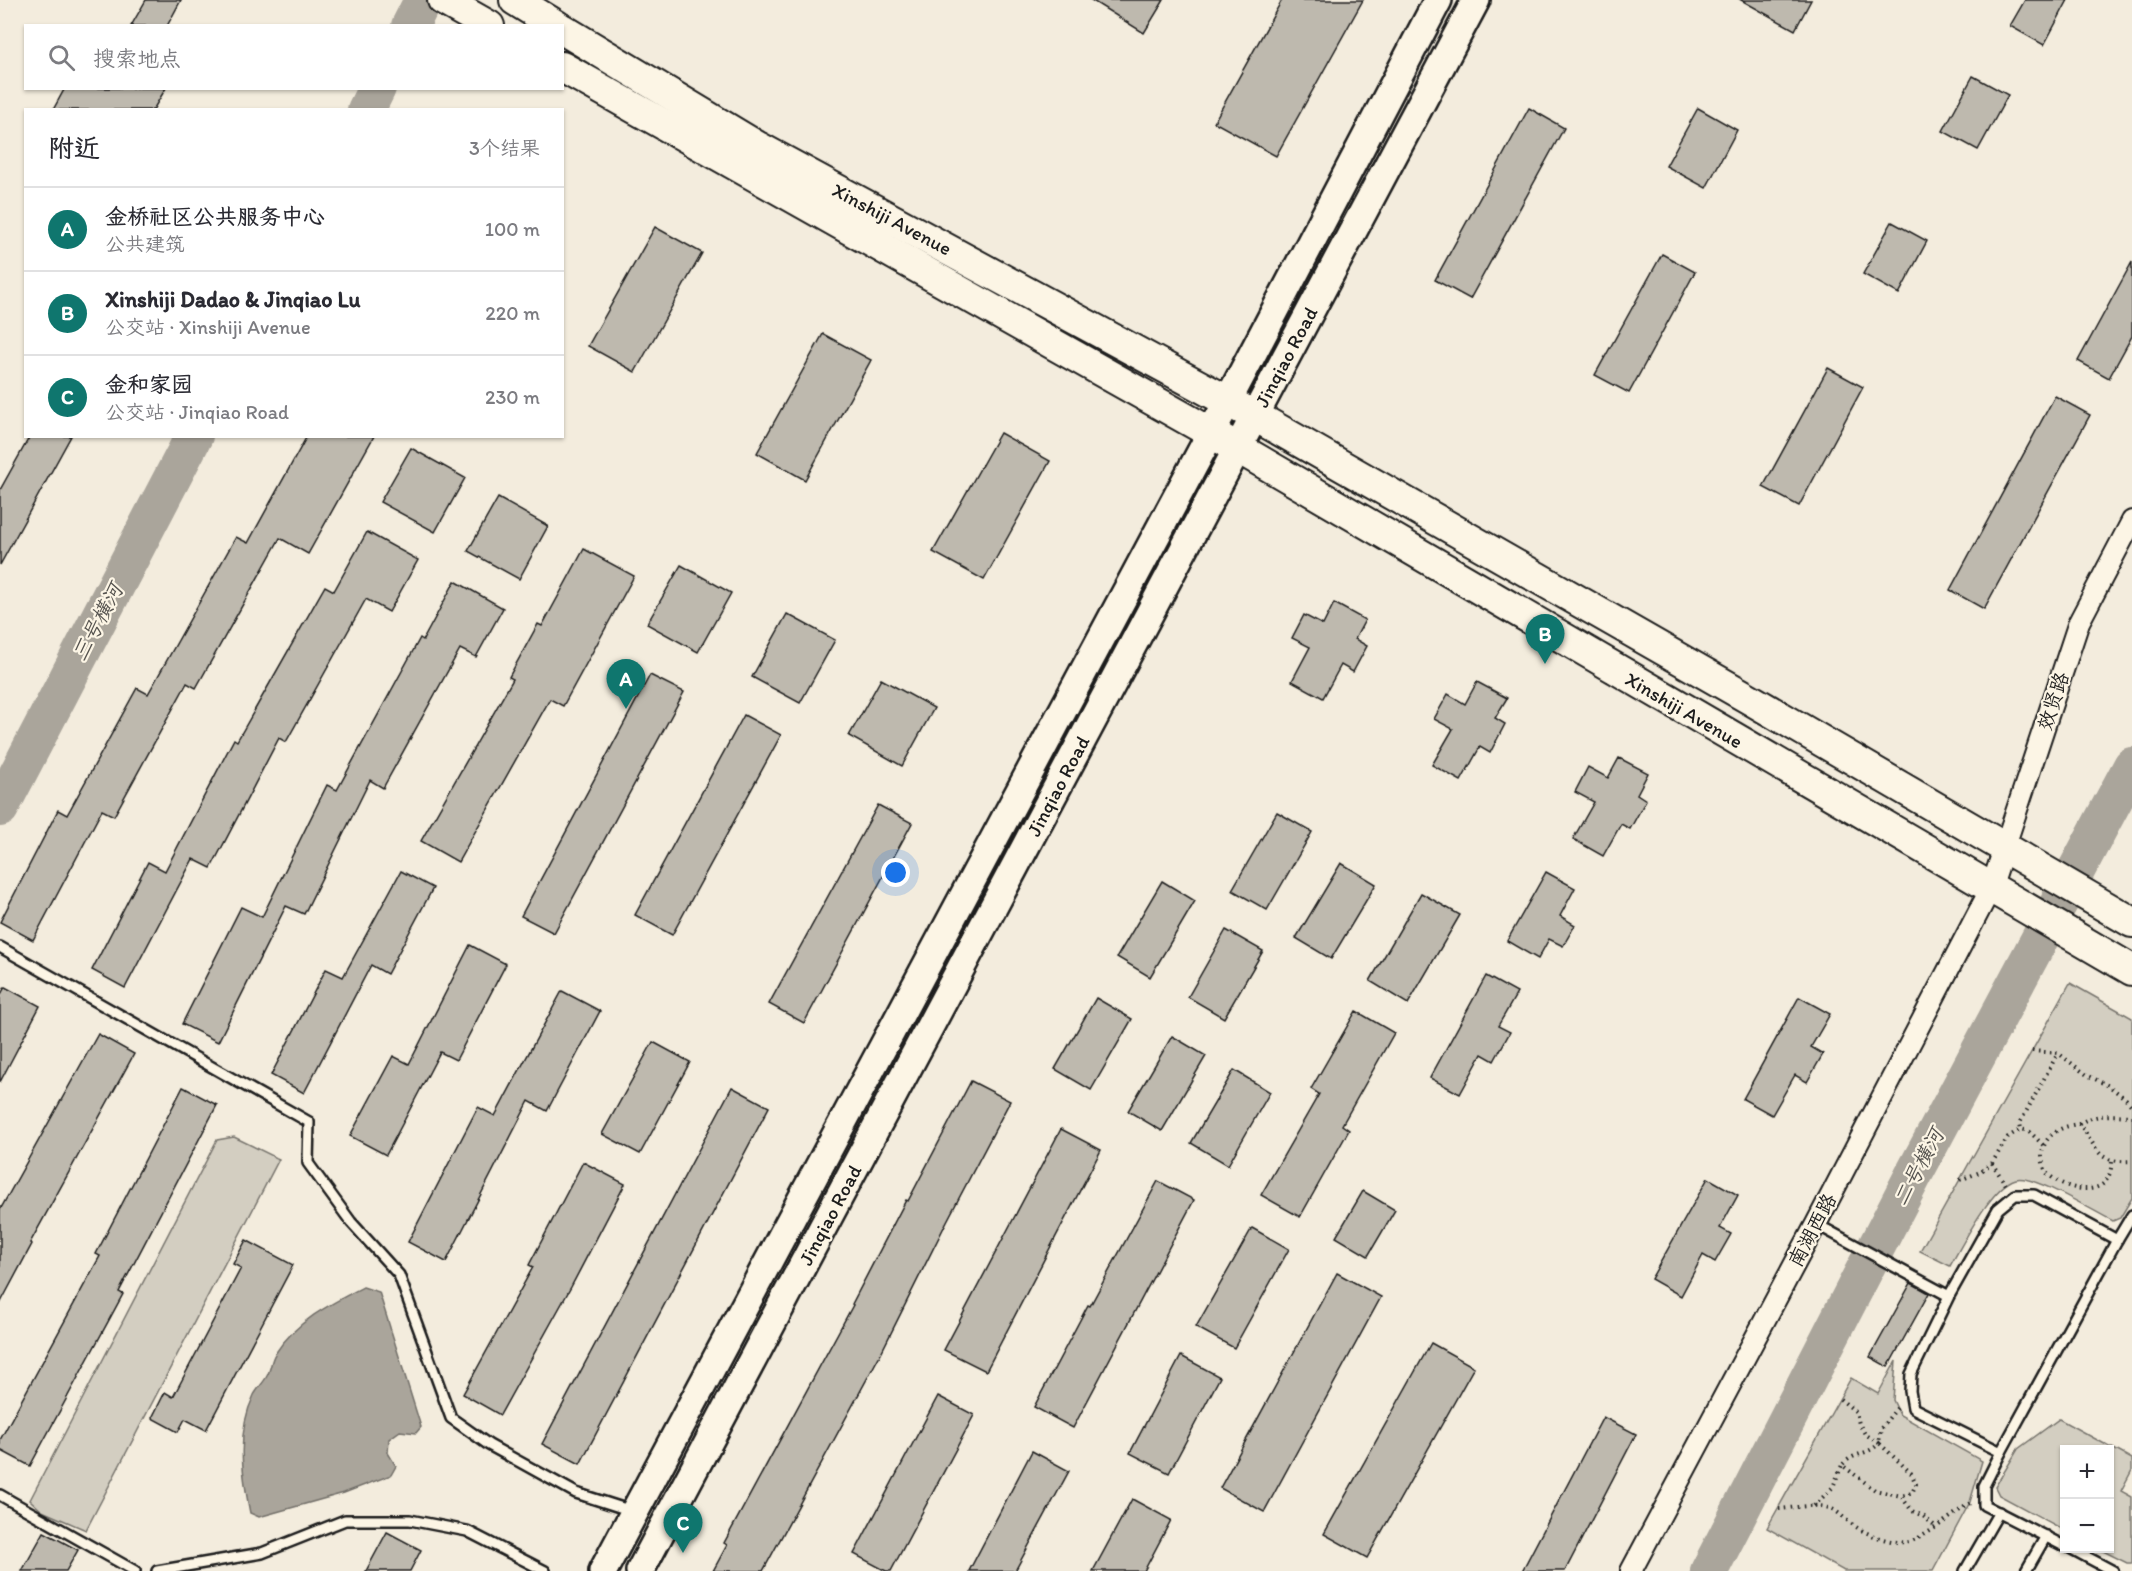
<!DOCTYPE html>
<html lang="zh">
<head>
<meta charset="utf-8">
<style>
	:root { --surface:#fff; --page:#f7f7f7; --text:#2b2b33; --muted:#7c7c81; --line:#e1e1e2; --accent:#0f766e }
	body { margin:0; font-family:Itim,"LXGW WenKai TC",sans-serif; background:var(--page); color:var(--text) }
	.controls { position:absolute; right:18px; bottom:18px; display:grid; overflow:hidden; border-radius:0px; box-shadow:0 2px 4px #0004 }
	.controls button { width:54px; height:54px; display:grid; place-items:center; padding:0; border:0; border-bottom:2px solid var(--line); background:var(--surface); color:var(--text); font:30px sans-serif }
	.you { position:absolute; left:896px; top:873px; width:21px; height:21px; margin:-15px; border:4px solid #fff; border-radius:50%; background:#1a73e8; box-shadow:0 0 0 9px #1a73e833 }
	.badge { display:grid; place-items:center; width:39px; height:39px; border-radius:50%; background:var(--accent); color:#fff; font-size:20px; font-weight:700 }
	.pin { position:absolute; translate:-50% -50px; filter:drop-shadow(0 2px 3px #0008) }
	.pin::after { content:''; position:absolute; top:32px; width:21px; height:18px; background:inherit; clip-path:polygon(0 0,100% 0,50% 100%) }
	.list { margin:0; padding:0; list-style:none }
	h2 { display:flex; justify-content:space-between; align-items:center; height:78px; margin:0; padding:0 24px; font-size:26px }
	h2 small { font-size:20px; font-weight:400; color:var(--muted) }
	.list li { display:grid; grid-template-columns:39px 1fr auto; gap:18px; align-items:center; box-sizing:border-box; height:84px; padding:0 24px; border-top:2px solid var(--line) }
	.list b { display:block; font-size:22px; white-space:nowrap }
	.list p { margin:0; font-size:20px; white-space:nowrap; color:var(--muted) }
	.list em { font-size:20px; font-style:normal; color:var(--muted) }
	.icon { flex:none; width:33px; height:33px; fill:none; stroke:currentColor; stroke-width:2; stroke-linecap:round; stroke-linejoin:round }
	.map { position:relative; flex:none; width:2132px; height:1571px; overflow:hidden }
	.search { position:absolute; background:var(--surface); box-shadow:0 2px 4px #0004; left:24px; top:24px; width:540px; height:66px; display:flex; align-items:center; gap:15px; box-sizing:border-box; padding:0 21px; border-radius:0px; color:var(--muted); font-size:22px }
	.panel { position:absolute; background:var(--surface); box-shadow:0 2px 4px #0004; left:24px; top:108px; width:540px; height:330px; border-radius:0px }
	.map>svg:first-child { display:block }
	.green { fill:#d3cec1; stroke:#78756e; stroke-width:1.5 }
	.water { fill:#aaa59b; stroke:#716e68; stroke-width:1.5 }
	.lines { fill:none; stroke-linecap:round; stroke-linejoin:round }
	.river { stroke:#aaa59b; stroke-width:38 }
	.building { fill:#beb9ae; stroke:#1c1c1c; stroke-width:1.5 }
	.lane-casing { stroke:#1c1c1c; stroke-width:14 }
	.street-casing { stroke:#1c1c1c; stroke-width:24 }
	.secondary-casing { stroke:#1c1c1c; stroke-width:32 }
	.primary-casing { stroke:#1c1c1c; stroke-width:34 }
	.path { stroke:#1c1c1c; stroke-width:4; stroke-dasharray:1.5 4.5; stroke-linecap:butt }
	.lane { stroke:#fcf5e5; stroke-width:9 }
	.street { stroke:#fcf5e5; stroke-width:20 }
	.secondary { stroke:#fcf5e5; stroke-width:27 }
	.primary { stroke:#fcf5e5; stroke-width:30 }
	.labels { text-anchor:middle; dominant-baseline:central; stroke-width:4.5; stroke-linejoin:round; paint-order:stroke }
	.street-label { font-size:20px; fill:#1c1c1c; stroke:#fcf5e5 }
	.water-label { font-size:21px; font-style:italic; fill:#55534f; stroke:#fcf5e5 }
</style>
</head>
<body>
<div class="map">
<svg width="2132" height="1571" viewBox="0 0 2132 1571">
	<rect width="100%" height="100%" fill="#f3ecdd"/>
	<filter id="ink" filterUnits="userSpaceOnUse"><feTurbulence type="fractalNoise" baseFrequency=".0167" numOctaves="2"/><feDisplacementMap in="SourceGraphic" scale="12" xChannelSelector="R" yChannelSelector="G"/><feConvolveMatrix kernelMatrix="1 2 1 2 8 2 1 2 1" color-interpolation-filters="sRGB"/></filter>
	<g filter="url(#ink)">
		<g class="green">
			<path d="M2070,983l62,35v180l-12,20 -7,3c-18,-9 -80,-47 -97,-42 -25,7 -53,65 -66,87l-30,-15z"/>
			<polygon points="234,1137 279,1159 86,1530 42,1511 30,1500 217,1140"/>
			<polygon points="1896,1361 1893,1400 1900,1415 1982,1461 1970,1502 1933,1571 1844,1571 1767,1528 1851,1378 1878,1394"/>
			<polygon points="2059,1419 2132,1459 2132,1470 2121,1491 2132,1497 2132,1563 2127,1563 2099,1549 2110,1548 2110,1450 2064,1450 2064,1530 1999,1495 1995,1487 2018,1449"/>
		</g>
		<path class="water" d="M363,1287l16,5 42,135 -5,6 -16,-2 -11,8 -1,14 8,13 -5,9 -47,18 -85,24 -9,-4c-8,-40 -14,-80 4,-118 4,-7 10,-13 13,-19 4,-7 4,-16 8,-22 20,-32 55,-50 88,-67z"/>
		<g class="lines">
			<g class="river">
				<polyline points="410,26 423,0"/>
				<polyline points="366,110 377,88"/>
				<polyline points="0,808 194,436"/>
				<polyline points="1709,1571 1914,1174 2132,766"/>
			</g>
		</g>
		<g class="building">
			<polygon points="146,0 181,0 167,26 131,26"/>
			<polygon points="1091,0 1164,0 1144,33"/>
			<polygon points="1282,0 1363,0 1276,156 1214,122"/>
			<polygon points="1741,0 1811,0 1795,30"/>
			<polygon points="2025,0 2068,0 2044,45 2010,26"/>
			<polygon points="1973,76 2008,95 1978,150 1943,131"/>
			<polygon points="65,88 166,88 153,110 53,110"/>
			<polygon points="1529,108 1564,128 1470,299 1435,280"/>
			<polygon points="1698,108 1737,130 1706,188 1666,166"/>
			<polygon points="1892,222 1927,241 1899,294 1863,274"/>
			<polygon points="655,227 702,253 635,372 588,346"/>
			<polygon points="1662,254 1695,272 1629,393 1595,375"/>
			<polygon points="2132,262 2132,336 2109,378 2078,361"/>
			<polygon points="823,334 871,360 805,480 757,453"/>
			<polygon points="1828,368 1863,387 1799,506 1763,487"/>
			<polygon points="2055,396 2090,415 1984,609 1950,590"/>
			<polygon points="1000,433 1050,461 984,580 933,552"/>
			<polygon points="30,436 71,436 0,565 0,490"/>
			<polygon points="307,436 374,436 308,554 280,538 196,688 187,683 114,816 102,810 33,940 0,922 58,810 67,815 137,688 148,694 236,537 248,543"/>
			<polygon points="411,448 465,478 435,532 380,502"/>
			<polygon points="498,498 548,526 519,579 468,551"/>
			<polygon points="367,532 418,560 389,612 366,599 286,742 279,738 211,868 193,859 125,988 92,970 148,862 165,871 234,739 237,741 325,586 334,591"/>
			<polygon points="584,549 634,576 563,706 550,699 458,862 421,841 513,679 509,677 538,624 542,626"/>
			<polygon points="681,565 731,593 698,652 647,624"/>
			<polygon points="455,581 503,608 476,657 460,649 383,788 370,780 304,914 286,906 218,1042 182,1024 241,907 262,917 327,785 337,790 420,638 423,640"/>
			<polygon points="1334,603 1365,620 1355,639 1367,646 1353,672 1341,665 1323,698 1292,681 1310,647 1292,638 1304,615 1323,625"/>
			<polygon points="787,614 835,640 800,703 752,677"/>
			<polygon points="650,675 684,692 554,933 521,916"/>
			<polygon points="881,679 934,708 902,766 849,736"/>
			<polygon points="1477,682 1507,698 1495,718 1505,724 1490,753 1480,747 1461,781 1432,765 1453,729 1434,719 1448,694 1465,704"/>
			<polygon points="744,715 781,735 672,935 635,915"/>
			<polygon points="1619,758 1648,773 1637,794 1646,800 1630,829 1621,824 1603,856 1573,839 1594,802 1575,792 1588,767 1608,778"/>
			<polygon points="878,805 912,823 804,1023 769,1004"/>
			<polygon points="1277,812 1312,832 1267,910 1232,890"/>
			<polygon points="1341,863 1376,884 1331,959 1296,938"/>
			<polygon points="401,871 433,888 387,974 371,965 304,1093 271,1075 326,969 343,977"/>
			<polygon points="1546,872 1575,888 1560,916 1575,925 1563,946 1549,939 1538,959 1507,941"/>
			<polygon points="1162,881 1195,901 1150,977 1117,957"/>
			<polygon points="1421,893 1460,915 1408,1004 1370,981"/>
			<polygon points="1226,930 1263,951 1224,1018 1188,997"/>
			<polygon points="470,945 506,964 456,1060 440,1052 386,1155 350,1136 393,1056 409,1064"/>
			<polygon points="1486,976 1517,993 1498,1026 1510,1032 1494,1061 1482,1054 1460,1094 1430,1078"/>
			<polygon points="5,987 40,1006 0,1082 0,996"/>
			<polygon points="562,991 600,1011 547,1111 529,1101 446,1262 408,1242 478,1107 495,1116"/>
			<polygon points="1799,997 1830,1014 1811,1047 1823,1054 1807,1082 1795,1075 1772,1115 1743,1099"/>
			<polygon points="1096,998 1132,1019 1091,1090 1055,1069"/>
			<polygon points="1356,1011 1394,1033 1342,1125 1349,1130 1300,1217 1261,1195 1319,1094 1311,1089"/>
			<polygon points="98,1034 134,1054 30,1243 32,1244 0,1304 0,1210"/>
			<polygon points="1172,1036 1206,1056 1162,1131 1128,1111"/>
			<polygon points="653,1042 690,1062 640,1154 602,1134"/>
			<polygon points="1234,1070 1270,1092 1228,1165 1191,1143"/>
			<polygon points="971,1081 1010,1101 947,1221 881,1353 763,1571 713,1571 727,1545 724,1543 853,1305 852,1304 906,1200 908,1201"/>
			<polygon points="183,1087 217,1105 119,1292 123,1294 30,1466 0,1450 0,1440 100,1256 96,1254"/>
			<polygon points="732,1087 769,1107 580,1464 542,1444"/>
			<polygon points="1061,1129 1101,1150 986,1371 944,1350"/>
			<polygon points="583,1162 625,1184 571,1287 500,1415 463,1394 533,1267 529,1265"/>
			<polygon points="1708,1178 1738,1195 1720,1228 1731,1234 1715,1262 1703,1255 1681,1296 1651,1279"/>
			<polygon points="1158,1181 1194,1200 1073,1428 1034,1407 1088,1305 1090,1306"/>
			<polygon points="1363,1191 1395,1210 1368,1256 1336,1237"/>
			<polygon points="1252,1228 1289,1249 1234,1348 1196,1327"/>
			<polygon points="246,1240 293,1265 206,1430 185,1419 178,1432 152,1418 165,1392 173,1397 241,1268 233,1264"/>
			<polygon points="1337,1273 1381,1297 1264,1512 1220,1488"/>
			<polygon points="1911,1283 1929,1293 1888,1367 1870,1357"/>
			<polygon points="1431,1343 1474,1367 1367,1558 1324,1534"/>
			<polygon points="1181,1356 1220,1377 1169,1473 1130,1453"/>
			<polygon points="938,1396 974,1415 891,1571 886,1571 854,1554"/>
			<polygon points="1603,1417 1636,1434 1565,1571 1522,1571"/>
			<polygon points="1032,1451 1069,1471 1015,1571 969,1571"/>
			<polygon points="1132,1499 1171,1520 1144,1571 1093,1571"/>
			<polygon points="44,1532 78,1550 66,1571 22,1571"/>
			<polygon points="387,1532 421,1550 410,1571 366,1571"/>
		</g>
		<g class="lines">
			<defs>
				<g id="lane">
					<polyline points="0,947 309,1122 308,1163 351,1222 399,1275 451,1418 489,1445 576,1493 632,1511"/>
					<polyline points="1816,1224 1949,1296 1998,1209 2015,1195 2034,1195 2117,1240 2001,1452 1913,1408 1910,1391 1911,1374 1949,1296"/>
					<polyline points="2117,1240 2132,1215"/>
					<polyline points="2001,1452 1984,1486 1984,1505 2064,1546"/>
					<polyline points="0,1495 135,1571"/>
					<polyline points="2070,1548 2113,1571"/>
					<polyline points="157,1571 262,1553 345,1520 410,1520 467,1531 545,1571"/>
					<polyline points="1965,1571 1999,1512"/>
					<polyline points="2026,1571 2046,1536"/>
				</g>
				<polyline id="street" points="1631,1571 1816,1224 1991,888 2079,622 2132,521"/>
				<g id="secondary">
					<polyline points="603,1571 1211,433 1438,0"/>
					<polyline points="640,1571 1476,0"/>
				</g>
				<g id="primary">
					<polyline points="443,0 489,26"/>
					<polyline points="515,0 557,26"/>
					<polyline points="562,29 758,147 1255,416 1748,698 2132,922"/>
					<polyline points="562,67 1238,448 2132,970"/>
				</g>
			</defs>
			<use href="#lane" class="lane-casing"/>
			<use href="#street" class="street-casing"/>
			<use href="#secondary" class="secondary-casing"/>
			<use href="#primary" class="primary-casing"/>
			<g class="path">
				<polyline points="2032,1051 2058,1053 2087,1075 2109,1086 2126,1099 2132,1106"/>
				<path d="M2079,1124c17,-11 34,-9 53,-8"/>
				<polyline points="2043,1145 2029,1131 2021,1129 2020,1123 2058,1053"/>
				<path d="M2112,1162c-1,7 -2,15 -8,21 -15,13 -44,3 -56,-9 -4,-4 -5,-11 -6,-17 0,-21 18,-31 37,-33 21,25 15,39 53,37"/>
				<polyline points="1992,1163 2006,1185"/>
				<polyline points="1960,1180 1980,1172 1992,1163 2008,1137 2021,1129"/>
				<path d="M1840,1399l16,13 3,12 6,10 14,9c-11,13 -24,8 -37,22"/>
				<polyline points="1897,1408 1881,1428 1879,1443 1911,1473 1916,1484 1912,1493 1901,1496"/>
				<polyline points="1814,1506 1833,1487 1842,1465 1875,1490 1901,1496 1912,1511 1923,1516 1936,1527"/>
				<path d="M1779,1509c16,-1 35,-6 50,-1 9,3 12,8 19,13 14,12 41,23 60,21 13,-2 49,-30 62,-39"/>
			</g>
			<use href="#lane" class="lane"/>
			<use href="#street" class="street"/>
			<use href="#secondary" class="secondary"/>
			<use href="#primary" class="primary"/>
		</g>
	</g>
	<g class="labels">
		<g class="street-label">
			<text transform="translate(892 219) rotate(28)">Xinshiji Avenue</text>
			<text transform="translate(1286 357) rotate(-62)">Jinqiao Road</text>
			<text transform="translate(2053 701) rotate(-72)">效贤路</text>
			<text transform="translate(1684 710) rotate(30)">Xinshiji Avenue</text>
			<text transform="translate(1058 786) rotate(-62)">Jinqiao Road</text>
			<text transform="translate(830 1215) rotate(-62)">Jinqiao Road</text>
			<text transform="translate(1812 1230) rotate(-62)">南湖西路</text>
		</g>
		<g class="water-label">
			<text transform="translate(97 622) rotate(-62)">三号横河</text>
			<text transform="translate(1918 1167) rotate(-62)">二号横河</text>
		</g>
	</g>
</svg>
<div class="controls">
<button>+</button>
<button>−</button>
</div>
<div class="you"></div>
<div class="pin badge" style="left:626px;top:709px">A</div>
<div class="pin badge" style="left:1545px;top:664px">B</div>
<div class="pin badge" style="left:683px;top:1553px">C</div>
<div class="search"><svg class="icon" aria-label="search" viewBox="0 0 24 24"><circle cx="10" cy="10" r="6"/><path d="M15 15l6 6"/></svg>搜索地点</div>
<section class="panel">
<h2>附近<small>3个结果</small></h2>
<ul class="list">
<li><span class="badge">A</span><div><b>金桥社区公共服务中心</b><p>公共建筑</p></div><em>100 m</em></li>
<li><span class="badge">B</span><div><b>Xinshiji Dadao &amp; Jinqiao Lu</b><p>公交站 · Xinshiji Avenue</p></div><em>220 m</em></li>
<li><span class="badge">C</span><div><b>金和家园</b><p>公交站 · Jinqiao Road</p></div><em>230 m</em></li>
</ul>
</section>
</div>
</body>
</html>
